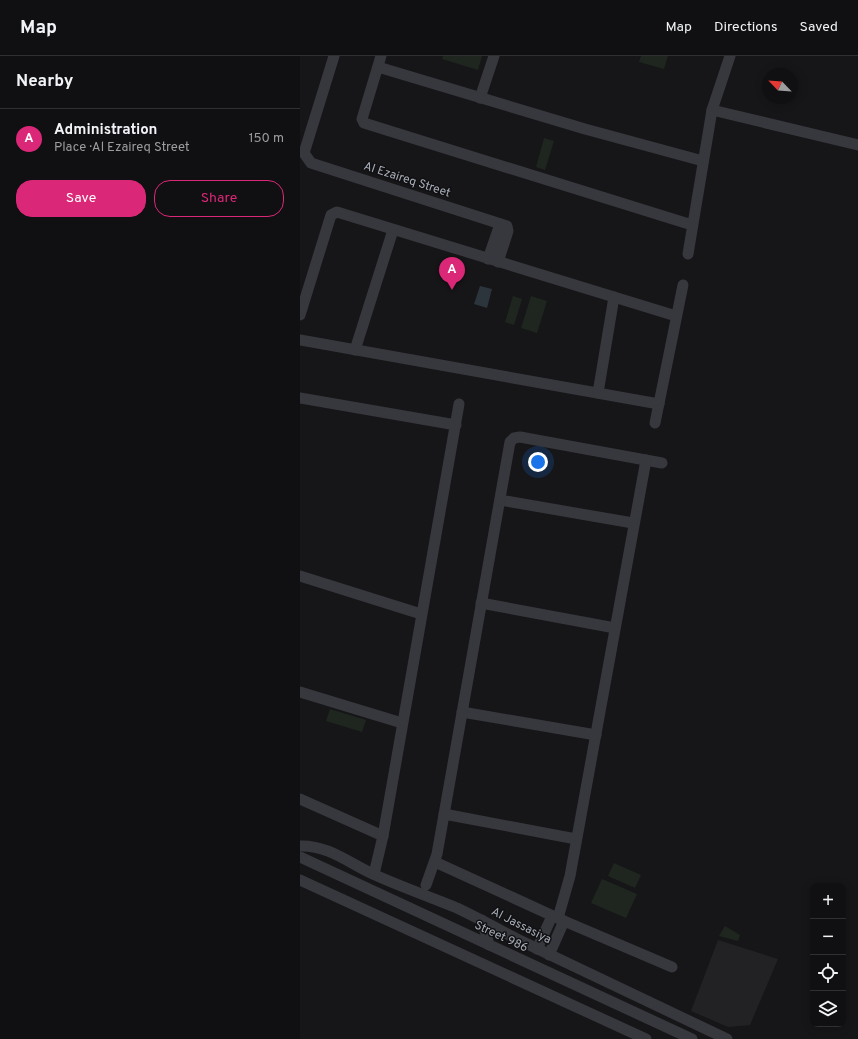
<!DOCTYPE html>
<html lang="en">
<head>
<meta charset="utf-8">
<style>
	:root { --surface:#101012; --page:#19191b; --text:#f1f3f6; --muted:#9c9d9f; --line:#303032; --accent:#db2777 }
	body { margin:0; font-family:Overpass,sans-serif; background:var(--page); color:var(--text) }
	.controls { position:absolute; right:12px; bottom:12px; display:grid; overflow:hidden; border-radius:8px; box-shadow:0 2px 10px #0003 }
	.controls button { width:36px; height:36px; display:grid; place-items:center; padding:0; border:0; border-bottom:1px solid var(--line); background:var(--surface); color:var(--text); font:20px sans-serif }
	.compass { position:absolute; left:462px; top:12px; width:36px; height:36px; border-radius:50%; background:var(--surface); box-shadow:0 2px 10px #0003; rotate:295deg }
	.you { position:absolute; left:238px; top:406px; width:14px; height:14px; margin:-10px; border:3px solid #fff; border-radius:50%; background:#1a73e8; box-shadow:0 0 0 6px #1a73e833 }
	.badge { display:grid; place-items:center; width:26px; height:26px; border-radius:50%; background:var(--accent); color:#fff; font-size:13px; font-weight:700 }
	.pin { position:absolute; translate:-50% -33px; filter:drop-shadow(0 1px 2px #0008) }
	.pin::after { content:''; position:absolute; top:21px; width:14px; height:12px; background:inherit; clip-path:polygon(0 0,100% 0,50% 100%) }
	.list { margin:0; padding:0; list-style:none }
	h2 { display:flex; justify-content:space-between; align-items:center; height:52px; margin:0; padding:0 16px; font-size:17px }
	h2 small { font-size:13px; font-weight:400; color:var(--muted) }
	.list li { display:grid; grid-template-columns:26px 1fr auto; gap:12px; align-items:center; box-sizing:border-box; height:60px; padding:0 16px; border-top:1px solid var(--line) }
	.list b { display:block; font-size:15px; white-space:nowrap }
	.list p { margin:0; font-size:13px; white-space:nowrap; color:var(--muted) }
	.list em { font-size:13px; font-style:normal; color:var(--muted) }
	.actions { display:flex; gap:8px; padding:12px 16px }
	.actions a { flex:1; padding:9px 0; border:1px solid var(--accent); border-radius:16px; text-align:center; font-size:14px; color:var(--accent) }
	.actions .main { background:var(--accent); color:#fff }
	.icon { flex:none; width:22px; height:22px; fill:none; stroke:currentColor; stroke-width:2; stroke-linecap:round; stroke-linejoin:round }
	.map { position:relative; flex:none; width:558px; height:983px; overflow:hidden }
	header { display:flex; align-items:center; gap:24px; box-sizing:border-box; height:56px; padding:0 20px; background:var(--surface); border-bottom:1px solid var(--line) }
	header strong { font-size:19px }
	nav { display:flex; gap:22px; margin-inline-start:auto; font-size:14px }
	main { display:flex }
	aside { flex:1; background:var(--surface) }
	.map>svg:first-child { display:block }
	.built { fill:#222225 }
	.green { fill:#1e261f }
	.water { fill:#2c353c }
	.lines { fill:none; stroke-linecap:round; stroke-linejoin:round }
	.minor { stroke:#37383d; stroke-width:11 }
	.labels { text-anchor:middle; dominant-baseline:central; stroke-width:3; stroke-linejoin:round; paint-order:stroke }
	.street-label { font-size:12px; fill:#a8adb8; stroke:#111113 }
</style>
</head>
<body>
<header>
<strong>Map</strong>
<nav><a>Map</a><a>Directions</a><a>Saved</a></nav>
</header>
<main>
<aside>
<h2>Nearby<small></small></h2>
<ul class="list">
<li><span class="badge">A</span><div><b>Administration</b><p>Place · Al Ezaireq Street</p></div><em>150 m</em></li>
</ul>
<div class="actions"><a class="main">Save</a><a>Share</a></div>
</aside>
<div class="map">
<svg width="558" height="983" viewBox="0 0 558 983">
	<rect width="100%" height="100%" fill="#161618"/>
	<polygon class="built" points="418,884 478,903 450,969 428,971 391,955"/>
	<g class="green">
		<polygon points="143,0 182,0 178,14 142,3"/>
		<polygon points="341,0 368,0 364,13 339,6"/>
		<polygon points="244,82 254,85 245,114 236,111"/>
		<polygon points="213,240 222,243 214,269 205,266"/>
		<polygon points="231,240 247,245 237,277 221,272"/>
		<polygon points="30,653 66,664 62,676 26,665"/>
		<polygon points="314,807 341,819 335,832 308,820"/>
		<polygon points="302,823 337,838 326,862 291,847"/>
		<polygon points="425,870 440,879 438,885 419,880"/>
	</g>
	<polygon class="water" points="180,230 192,233 187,252 174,248"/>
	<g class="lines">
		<g class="minor">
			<polyline points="34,0 4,97 11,107 207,170 208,175 198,206"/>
			<polyline points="81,0 62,63 64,67 392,169"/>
			<polyline points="78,11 285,73 403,105"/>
			<polyline points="180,42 194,0"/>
			<polyline points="412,54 558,89"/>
			<polyline points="388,198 412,54 430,0"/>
			<polyline points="188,203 200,168"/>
			<polyline points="0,259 31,159 37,156 376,260"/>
			<polyline points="0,284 359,348"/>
			<polyline points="55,294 93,174"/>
			<polyline points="298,337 314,241"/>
			<polyline points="0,342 156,369"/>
			<polyline points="355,367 383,229"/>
			<polyline points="200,444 333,467"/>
			<polyline points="0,520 121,558"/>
			<polyline points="181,547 315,572"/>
			<polyline points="0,636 102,667"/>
			<polyline points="162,656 296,679"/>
			<polyline points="0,743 83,780"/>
			<polyline points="144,758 276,783"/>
			<path d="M0,790c29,-1 50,18 75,29 27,12 55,22 82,33 21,10 41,21 62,32l208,99"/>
			<polyline points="0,801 392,983"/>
			<polyline points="135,806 264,865 372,911"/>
			<polyline points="74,818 83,780 159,348"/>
			<polyline points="0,824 346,983"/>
			<polyline points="126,829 137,798 210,386 214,382 220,381 362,407"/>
			<polyline points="258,862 270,820 346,404"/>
			<polyline points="182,864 189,889"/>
			<polyline points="237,893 252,860"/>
			<polyline points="249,899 264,865"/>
		</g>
	</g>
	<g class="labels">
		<g class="street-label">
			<text transform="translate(107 124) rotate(18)">Al Ezaireq Street</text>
			<text transform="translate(221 870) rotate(27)">Al Jassasiya</text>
			<text transform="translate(201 881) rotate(25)">Street 986</text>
		</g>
	</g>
</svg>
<div class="controls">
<button>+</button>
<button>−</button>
<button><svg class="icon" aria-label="locate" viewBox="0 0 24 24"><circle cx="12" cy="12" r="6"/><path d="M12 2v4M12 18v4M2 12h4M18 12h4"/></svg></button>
<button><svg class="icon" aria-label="layers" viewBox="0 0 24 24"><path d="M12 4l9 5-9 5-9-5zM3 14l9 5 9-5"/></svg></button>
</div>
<svg class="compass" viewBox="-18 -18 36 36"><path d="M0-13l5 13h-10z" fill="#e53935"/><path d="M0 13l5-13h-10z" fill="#9c9d9f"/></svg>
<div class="you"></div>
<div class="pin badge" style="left:152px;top:234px">A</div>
</div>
</main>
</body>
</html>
